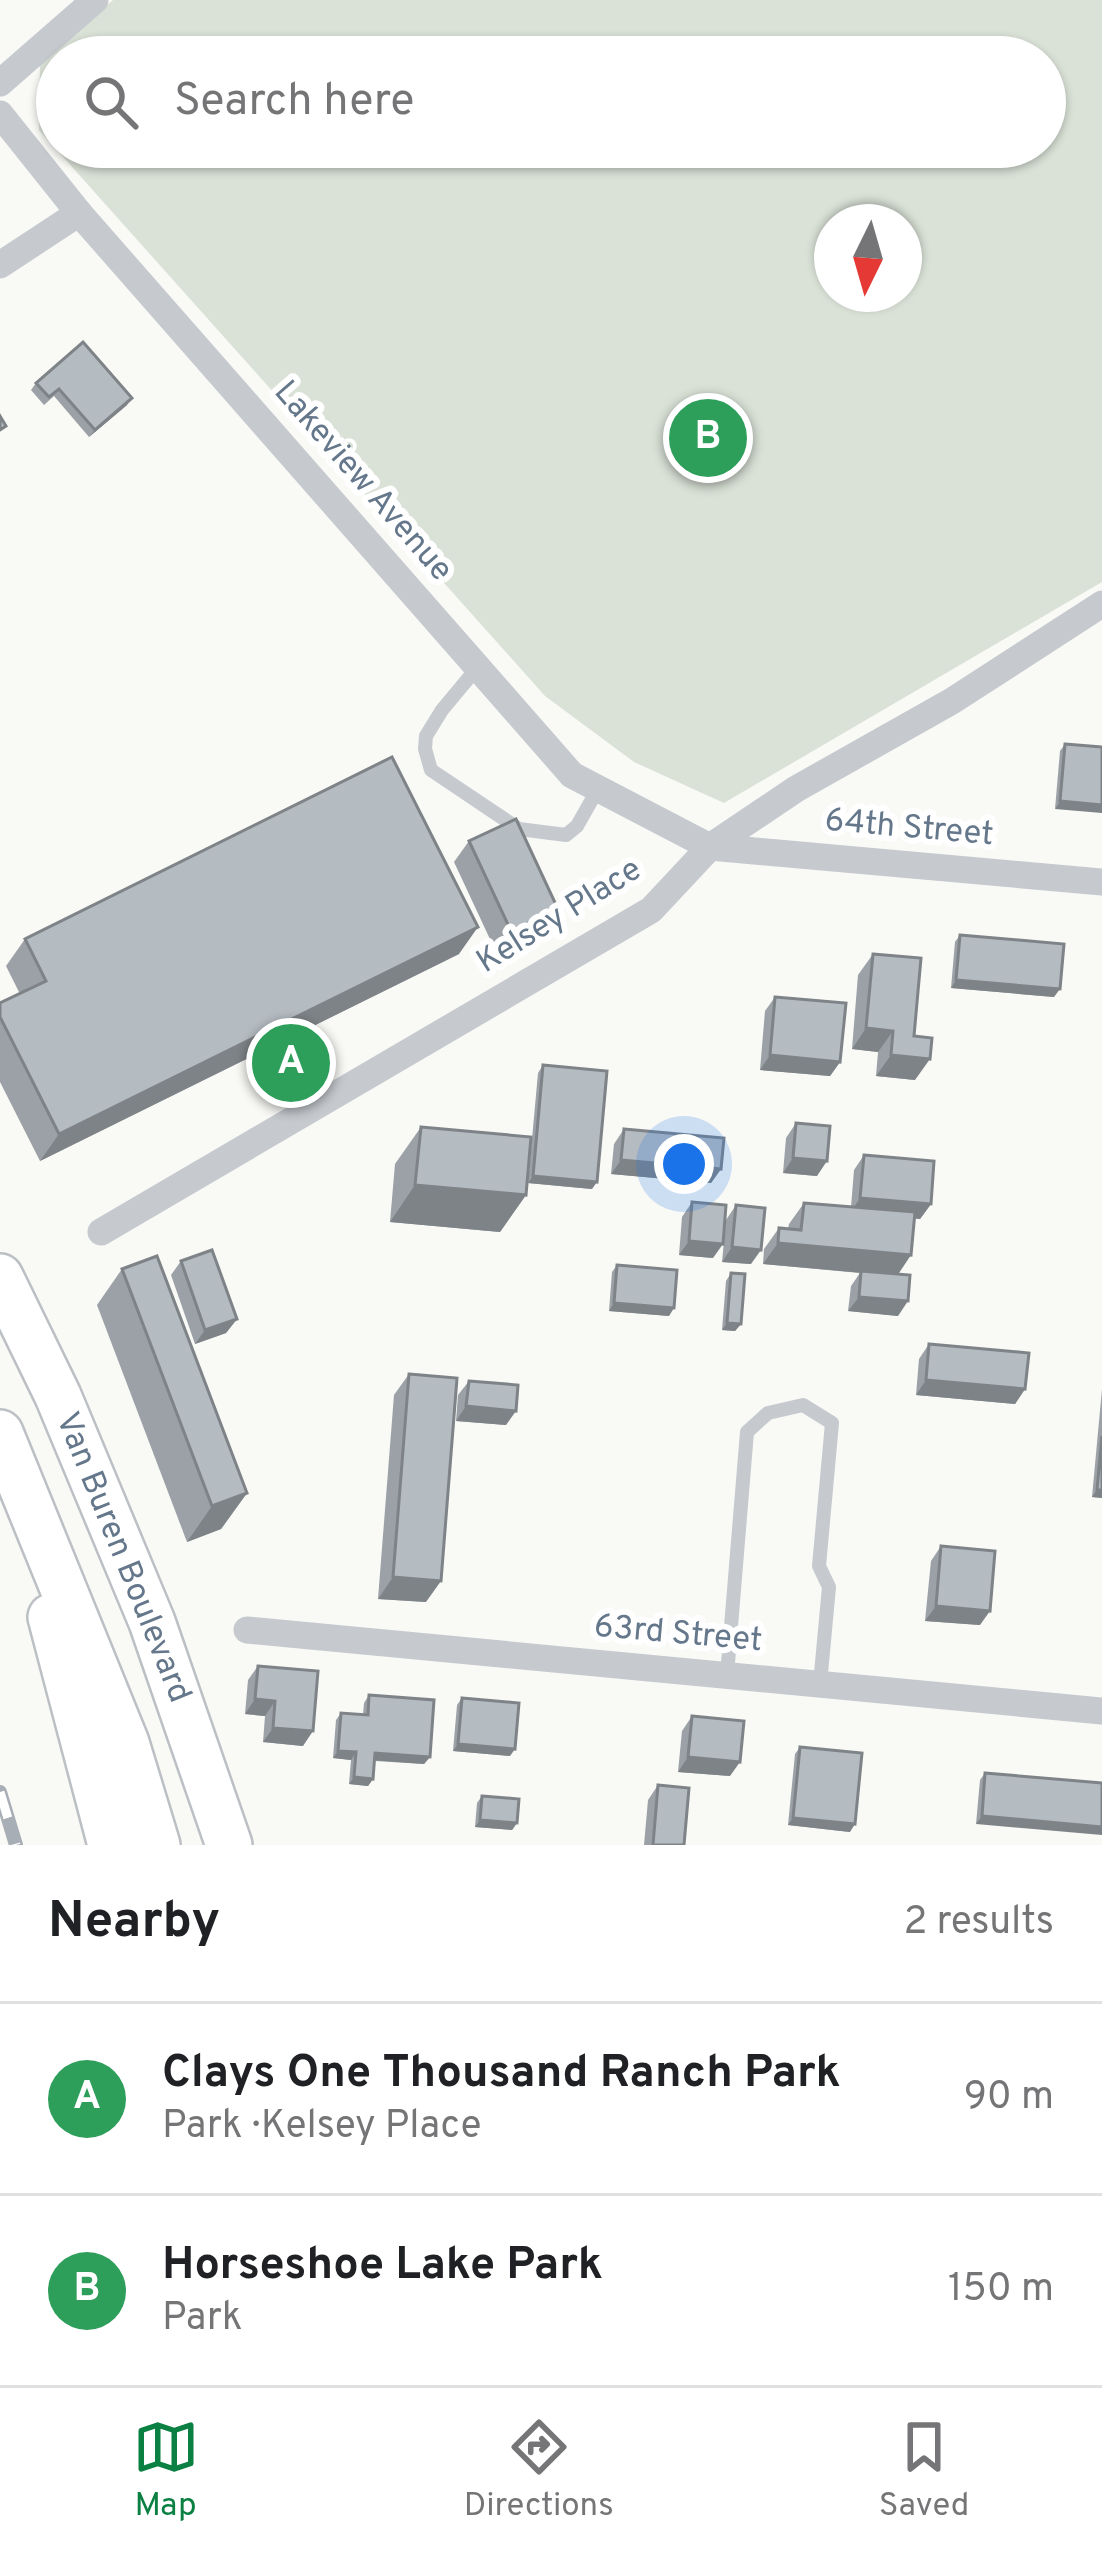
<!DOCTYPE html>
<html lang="en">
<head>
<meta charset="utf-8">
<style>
	:root { --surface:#fff; --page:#f2f2f2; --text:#202124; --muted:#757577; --line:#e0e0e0; --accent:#0b8043 }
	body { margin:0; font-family:Overpass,sans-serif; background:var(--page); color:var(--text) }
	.compass { position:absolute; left:814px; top:204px; width:108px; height:108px; border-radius:50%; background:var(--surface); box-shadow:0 3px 9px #0004; rotate:185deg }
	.you { position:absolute; left:684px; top:1164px; width:42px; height:42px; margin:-30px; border:9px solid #fff; border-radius:50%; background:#1a73e8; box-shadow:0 0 0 18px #1a73e833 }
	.badge { display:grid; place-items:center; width:78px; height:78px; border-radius:50%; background:var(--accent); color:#fff; font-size:39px; font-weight:700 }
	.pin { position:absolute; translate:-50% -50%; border:6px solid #fff; box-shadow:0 3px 12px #0006 }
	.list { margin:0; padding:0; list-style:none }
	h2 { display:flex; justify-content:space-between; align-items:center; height:156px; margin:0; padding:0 48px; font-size:51px }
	h2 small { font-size:39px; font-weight:400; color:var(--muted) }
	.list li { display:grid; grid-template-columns:78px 1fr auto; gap:36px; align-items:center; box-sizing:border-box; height:192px; padding:0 48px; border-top:3px solid var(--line) }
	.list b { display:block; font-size:45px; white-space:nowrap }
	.list p { margin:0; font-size:39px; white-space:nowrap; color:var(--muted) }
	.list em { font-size:39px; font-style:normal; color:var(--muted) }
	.icon { flex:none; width:66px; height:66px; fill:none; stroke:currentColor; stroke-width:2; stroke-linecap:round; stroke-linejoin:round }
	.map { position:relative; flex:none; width:1102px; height:1845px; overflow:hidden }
	.search { position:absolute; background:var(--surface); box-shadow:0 3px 9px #0004; left:36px; right:36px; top:36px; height:132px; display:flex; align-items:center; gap:30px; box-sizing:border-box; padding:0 42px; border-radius:66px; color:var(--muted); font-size:45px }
	.sheet { height:540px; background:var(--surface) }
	nav { display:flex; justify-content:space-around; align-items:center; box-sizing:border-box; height:168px; border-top:3px solid var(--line); background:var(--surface); font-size:33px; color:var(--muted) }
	nav a { display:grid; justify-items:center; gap:6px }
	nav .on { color:var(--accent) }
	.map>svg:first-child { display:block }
	.green { fill:#dae2d7; fill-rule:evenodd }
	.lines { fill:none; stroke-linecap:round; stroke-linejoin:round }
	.primary-casing { stroke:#bcc0c4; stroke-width:50 }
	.service { stroke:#c6cacf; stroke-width:14 }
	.minor { stroke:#c6cacf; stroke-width:27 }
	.primary { stroke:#fff; stroke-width:45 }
	.rail-casing { stroke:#a8aeb5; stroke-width:14 }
	.rail { stroke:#fff; stroke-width:9; stroke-dasharray:27; stroke-linecap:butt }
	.wall { fill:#9ba1a6 }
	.shaded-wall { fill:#7e8387 }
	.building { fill:#b4bbc1; stroke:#7e8387; stroke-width:3 }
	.labels { text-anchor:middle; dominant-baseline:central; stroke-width:12; stroke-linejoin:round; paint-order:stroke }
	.street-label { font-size:33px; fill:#65778a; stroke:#fff }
</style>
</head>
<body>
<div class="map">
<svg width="1102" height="1845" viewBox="0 0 1102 1845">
	<rect width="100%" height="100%" fill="#f9f9f6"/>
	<path class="green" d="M113,0h989v582l-378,221 -90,-41 -89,-66 -506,-566 1,-67zM57,57h988v90h-988zM832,222h72v72h-72z"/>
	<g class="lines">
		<defs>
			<g id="primary">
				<polyline points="0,1277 58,1396 152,1622 229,1845"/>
				<polyline points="0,1433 126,1743 157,1845"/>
				<polyline points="51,1617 111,1845"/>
			</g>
		</defs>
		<use href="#primary" class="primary-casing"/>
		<g class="service">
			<polyline points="477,668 442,710 426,736 425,749 431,770 519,829 566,835 577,826 598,789"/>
			<polyline points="727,1675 747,1432 768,1413 803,1405 832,1423 819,1566 829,1587 820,1684"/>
		</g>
		<g class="minor">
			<polyline points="0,83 95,0"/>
			<polyline points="0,114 79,213 572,775 710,847 1102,882"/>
			<polyline points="0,265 79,213"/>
			<polyline points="101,1232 651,910 710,847 796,789 952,701 1102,604"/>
			<polyline points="247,1630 1102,1711"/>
		</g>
		<use href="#primary" class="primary"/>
		<defs>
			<polyline id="rail" points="0,1792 16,1845"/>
		</defs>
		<use href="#rail" class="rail-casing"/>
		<use href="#rail" class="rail"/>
	</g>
	<g class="wall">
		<polygon points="36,383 127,405 89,437 54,396 44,405 31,390"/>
		<polygon points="1065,744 1102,747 1055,809 1060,751"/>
		<polygon points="469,841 543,930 496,952 454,862"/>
		<polygon points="960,935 1054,997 951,988 955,942"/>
		<polygon points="25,939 459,954 40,1161 0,1082 0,1003 20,994 6,966"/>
		<polygon points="873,954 914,1036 915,1080 876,1076 878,1052 852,1049 858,975"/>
		<polygon points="775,997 840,1062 830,1076 760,1070 765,1011"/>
		<polygon points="543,1065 592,1189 528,1183 538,1073"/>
		<polygon points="796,1123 817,1176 783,1173 786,1138"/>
		<polygon points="421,1127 526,1195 500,1232 390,1222 395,1164"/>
		<polygon points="624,1129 721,1169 711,1183 611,1174 614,1144"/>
		<polygon points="864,1155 931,1204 920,1219 915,1218 898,1274 898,1316 848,1311 851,1286 860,1273 763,1264 764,1249 779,1228 788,1229 789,1224 804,1203 851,1207 854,1170"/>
		<polygon points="692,1202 713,1258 679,1255 682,1217"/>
		<polygon points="736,1205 751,1264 722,1262 726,1220"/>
		<polygon points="181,1261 237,1319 226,1333 195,1344 171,1275"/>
		<polygon points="617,1265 669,1316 609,1311 612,1272"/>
		<polygon points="122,1269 247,1493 221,1529 187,1542 97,1305"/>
		<polygon points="731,1273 741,1324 735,1331 722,1330 726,1281"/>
		<polygon points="929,1344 1025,1389 1015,1404 916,1395 919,1359"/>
		<polygon points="409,1374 426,1602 378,1599 394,1395"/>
		<polygon points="469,1381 506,1425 456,1421 458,1395"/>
		<polygon points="1102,1389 1102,1498 1092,1497"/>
		<polygon points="941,1546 980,1625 925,1621 931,1561"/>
		<polygon points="258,1666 303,1746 263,1742 265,1716 245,1714 248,1680"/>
		<polygon points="369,1695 430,1757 424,1764 375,1761 373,1779 368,1786 349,1784 351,1760 333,1758 336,1720 341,1713 363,1715 364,1703"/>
		<polygon points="462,1698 510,1756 453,1751 457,1705"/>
		<polygon points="692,1716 730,1776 678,1772 682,1731"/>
		<polygon points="800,1747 850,1832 788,1825 795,1754"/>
		<polygon points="985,1773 1102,1783 976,1824 980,1780"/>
		<polygon points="658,1785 684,1845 644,1845 648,1800"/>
		<polygon points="482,1796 517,1823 512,1830 475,1827 477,1803"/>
	</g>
	<g class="shaded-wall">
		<polygon points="132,398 127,405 89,437 95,430"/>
		<polygon points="1060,801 1102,805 1102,813 1055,809"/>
		<polygon points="558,909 543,930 496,952 511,931"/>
		<polygon points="478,927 459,954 40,1161 59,1134"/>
		<polygon points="956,980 1060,989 1054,997 951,988"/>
		<polygon points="866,1028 893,1031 878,1052 852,1049"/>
		<polygon points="770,1055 840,1062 830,1076 760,1070"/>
		<polygon points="891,1055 930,1059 915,1080 876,1076"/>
		<polygon points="793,1158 827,1161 817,1176 783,1173"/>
		<polygon points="621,1160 721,1169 711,1183 611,1174"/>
		<polygon points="533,1176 597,1182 592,1189 528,1183"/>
		<polygon points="415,1185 526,1195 500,1232 390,1222"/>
		<polygon points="860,1198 931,1204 920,1219 850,1213"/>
		<polygon points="689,1241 723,1244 713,1258 679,1255"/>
		<polygon points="778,1243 911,1255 897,1276 763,1264"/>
		<polygon points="732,1247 761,1250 751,1264 722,1262"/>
		<polygon points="859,1297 908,1301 898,1316 848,1311"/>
		<polygon points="614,1303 674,1308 669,1316 609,1311"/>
		<polygon points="237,1319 226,1333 195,1344 205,1330"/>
		<polygon points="727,1323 741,1324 735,1331 722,1330"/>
		<polygon points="926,1380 1025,1389 1015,1404 916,1395"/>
		<polygon points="466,1406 516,1411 506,1425 456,1421"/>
		<polygon points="1097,1490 1102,1490 1102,1498 1092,1497"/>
		<polygon points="247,1493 221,1529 187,1542 212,1506"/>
		<polygon points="393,1577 441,1581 426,1602 378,1599"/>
		<polygon points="936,1606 990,1611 980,1625 925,1621"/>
		<polygon points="255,1699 275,1701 265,1716 245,1714"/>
		<polygon points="273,1728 313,1731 303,1746 263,1742"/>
		<polygon points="458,1744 515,1749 510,1756 453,1751"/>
		<polygon points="338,1751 356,1752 351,1760 333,1758"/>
		<polygon points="375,1753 430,1757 424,1764 370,1760"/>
		<polygon points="688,1757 740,1762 730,1776 678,1772"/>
		<polygon points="354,1777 373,1779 368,1786 349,1784"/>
		<polygon points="982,1816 1102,1827 1102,1835 976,1824"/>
		<polygon points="793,1818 855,1824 850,1832 788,1825"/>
		<polygon points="480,1820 517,1823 512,1830 475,1827"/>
	</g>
	<g class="building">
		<polygon points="517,49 523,57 508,57"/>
		<polygon points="83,342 132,398 95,430 59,389 49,397 36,383"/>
		<polygon points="0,416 6,426 0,430"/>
		<polygon points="1065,744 1102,747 1102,805 1060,801"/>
		<polygon points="392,757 478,927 59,1134 0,1017 0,1003 46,981 25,939"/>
		<polygon points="516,819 558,909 511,931 469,841"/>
		<polygon points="960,935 1064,944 1060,989 956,980"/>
		<polygon points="873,954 921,958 914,1036 932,1038 930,1059 891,1055 893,1031 866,1028"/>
		<polygon points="775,997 846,1003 840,1062 770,1055"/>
		<polygon points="543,1065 607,1071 597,1182 533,1176"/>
		<polygon points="796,1123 830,1126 827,1161 793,1158"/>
		<polygon points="421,1127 531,1137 526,1195 415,1185"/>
		<polygon points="624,1129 724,1138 721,1169 621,1160"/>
		<polygon points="864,1155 934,1161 931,1204 860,1198"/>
		<polygon points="692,1202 726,1205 723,1244 689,1241"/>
		<polygon points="804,1203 915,1212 911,1255 778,1243 779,1228 801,1230"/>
		<polygon points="736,1205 765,1208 761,1250 732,1247"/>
		<polygon points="212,1250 237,1319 205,1330 181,1261"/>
		<polygon points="157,1256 247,1493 212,1506 122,1269"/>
		<polygon points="617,1265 677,1270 674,1308 614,1303"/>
		<polygon points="861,1271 910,1275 908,1301 859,1297"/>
		<polygon points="731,1273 745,1274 741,1324 727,1323"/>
		<polygon points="929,1344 1029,1353 1025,1389 926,1380"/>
		<polygon points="409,1374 457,1378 441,1581 393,1577"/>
		<polygon points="469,1381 518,1385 516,1411 466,1406"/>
		<polygon points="1102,1436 1102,1490 1097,1490"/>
		<polygon points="941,1546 995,1551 990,1611 936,1606"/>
		<polygon points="258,1666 318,1671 313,1731 273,1728 275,1701 255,1699"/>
		<polygon points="369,1695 434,1700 430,1757 375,1753 373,1779 354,1777 356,1752 338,1751 341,1713 368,1715"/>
		<polygon points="462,1698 519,1703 515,1749 458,1744"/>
		<polygon points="692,1716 744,1721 740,1762 688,1757"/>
		<polygon points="800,1747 862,1753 855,1824 793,1818"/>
		<polygon points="985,1773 1102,1783 1102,1827 982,1816"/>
		<polygon points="658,1785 689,1788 684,1845 653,1845"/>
		<polygon points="482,1796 519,1799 517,1823 480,1820"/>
	</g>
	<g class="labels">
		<g class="street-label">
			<text transform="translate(362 482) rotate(49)">Lakeview Avenue</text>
			<text transform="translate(909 829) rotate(5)">64th Street</text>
			<text transform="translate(560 917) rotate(-32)">Kelsey Place</text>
			<text transform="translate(122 1558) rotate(68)">Van Buren Boulevard</text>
			<text transform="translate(678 1635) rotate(5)">63rd Street</text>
		</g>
	</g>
</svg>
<svg class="compass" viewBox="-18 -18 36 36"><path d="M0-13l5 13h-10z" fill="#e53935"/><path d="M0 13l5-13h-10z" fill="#757577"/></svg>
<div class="you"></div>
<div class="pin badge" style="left:291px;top:1063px;background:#2e9e5b">A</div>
<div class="pin badge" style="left:708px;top:438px;background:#2e9e5b">B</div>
<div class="search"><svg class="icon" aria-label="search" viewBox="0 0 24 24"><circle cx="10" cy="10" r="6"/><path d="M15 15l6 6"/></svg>Search here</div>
</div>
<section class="sheet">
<h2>Nearby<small>2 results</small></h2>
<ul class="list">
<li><span class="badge" style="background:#2e9e5b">A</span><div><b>Clays One Thousand Ranch Park</b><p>Park · Kelsey Place</p></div><em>90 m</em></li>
<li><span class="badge" style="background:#2e9e5b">B</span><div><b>Horseshoe Lake Park</b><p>Park</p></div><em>150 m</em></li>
</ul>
</section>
<nav>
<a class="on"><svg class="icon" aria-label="map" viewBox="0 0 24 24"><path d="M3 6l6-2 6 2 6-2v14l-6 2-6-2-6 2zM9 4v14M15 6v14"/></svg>Map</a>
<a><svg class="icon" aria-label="directions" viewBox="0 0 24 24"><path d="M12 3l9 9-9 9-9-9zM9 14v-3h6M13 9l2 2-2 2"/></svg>Directions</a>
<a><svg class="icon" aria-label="saved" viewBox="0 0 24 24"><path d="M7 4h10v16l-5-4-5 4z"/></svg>Saved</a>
</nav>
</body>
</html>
